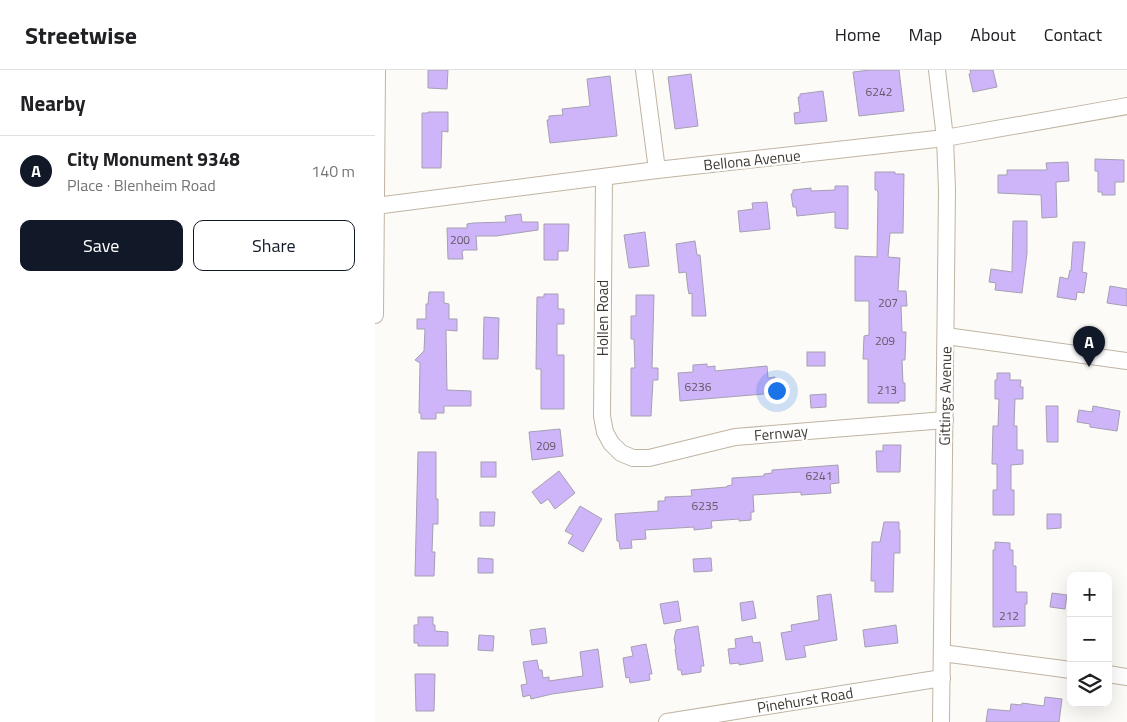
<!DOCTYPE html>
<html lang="en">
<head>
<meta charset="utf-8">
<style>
	:root { --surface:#fff; --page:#f6f6f6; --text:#202124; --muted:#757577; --line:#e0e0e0; --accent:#111827 }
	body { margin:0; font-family:"Titillium Web",sans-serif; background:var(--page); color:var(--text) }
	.controls { position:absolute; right:15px; bottom:15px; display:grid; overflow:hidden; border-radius:10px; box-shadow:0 5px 20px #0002 }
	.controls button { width:45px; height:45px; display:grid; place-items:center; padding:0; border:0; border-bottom:1px solid var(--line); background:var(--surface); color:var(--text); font:25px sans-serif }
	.you { position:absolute; left:401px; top:320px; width:18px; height:18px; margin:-12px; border:4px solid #fff; border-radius:50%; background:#1a73e8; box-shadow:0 0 0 8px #1a73e833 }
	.badge { display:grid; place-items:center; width:32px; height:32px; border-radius:50%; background:var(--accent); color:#fff; font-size:16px; font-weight:700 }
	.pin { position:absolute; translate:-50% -41px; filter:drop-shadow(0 1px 2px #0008) }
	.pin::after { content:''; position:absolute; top:26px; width:18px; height:15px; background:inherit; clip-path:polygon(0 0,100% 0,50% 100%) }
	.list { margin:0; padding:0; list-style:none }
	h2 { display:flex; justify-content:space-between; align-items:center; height:65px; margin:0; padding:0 20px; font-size:21px }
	h2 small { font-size:16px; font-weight:400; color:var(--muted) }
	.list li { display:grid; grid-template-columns:32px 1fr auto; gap:15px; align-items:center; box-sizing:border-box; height:70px; padding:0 20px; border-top:1px solid var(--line) }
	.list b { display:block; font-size:19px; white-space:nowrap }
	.list p { margin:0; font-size:16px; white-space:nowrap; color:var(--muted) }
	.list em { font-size:16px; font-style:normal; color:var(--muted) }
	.actions { display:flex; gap:10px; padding:15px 20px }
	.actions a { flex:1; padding:11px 0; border:1px solid var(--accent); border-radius:10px; text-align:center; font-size:18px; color:var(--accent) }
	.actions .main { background:var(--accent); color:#fff }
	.icon { flex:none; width:28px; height:28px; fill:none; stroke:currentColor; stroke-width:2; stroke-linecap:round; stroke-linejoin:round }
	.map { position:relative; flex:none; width:752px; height:652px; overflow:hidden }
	header { display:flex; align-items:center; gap:30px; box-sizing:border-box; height:70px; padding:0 25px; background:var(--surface); border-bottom:1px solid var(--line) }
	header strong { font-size:24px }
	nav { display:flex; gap:28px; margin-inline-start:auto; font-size:18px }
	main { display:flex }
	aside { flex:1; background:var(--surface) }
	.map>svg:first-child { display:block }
	.building { fill:#ceb5f9; stroke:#a59fb2 }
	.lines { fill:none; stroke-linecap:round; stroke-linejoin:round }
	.minor-casing { stroke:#c0b4a3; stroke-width:18 }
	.minor { stroke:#fff; stroke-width:16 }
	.labels { text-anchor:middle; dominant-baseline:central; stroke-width:4.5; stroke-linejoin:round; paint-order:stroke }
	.number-label { font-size:12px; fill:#635964 }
	.street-label { font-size:15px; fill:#3f3a33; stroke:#fff }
</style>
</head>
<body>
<header>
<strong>Streetwise</strong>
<nav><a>Home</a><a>Map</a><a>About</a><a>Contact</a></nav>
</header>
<main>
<aside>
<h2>Nearby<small></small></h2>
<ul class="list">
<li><span class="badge">A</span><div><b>City Monument 9348</b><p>Place · Blenheim Road</p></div><em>140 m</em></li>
</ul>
<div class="actions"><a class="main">Save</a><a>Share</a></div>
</aside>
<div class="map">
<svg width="752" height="652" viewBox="0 0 752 652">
	<rect width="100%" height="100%" fill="#fdfbf7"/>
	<g class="building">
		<polygon points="53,0 73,0 72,19 53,18"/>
		<polygon points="495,0 524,0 529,41 484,46 478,2"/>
		<polygon points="595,0 618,0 622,17 598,22 594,4 596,3"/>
		<polygon points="316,4 323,56 300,59 293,7"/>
		<polygon points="235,6 242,66 175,73 172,50 174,50 174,46 188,45 187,39 215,36 212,9"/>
		<polygon points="448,21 452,51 420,54 419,43 425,42 423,27 425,27 425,24"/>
		<polygon points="53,42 73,42 73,62 67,61 66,98 47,98 47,43 53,43"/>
		<polygon points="720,89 749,90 749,112 740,112 740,125 727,125 727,122 723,122 723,101 720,101"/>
		<polygon points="693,92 694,111 681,112 682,147 667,148 666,125 623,123 623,105 632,105 632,100 672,100 671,93"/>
		<polygon points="500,102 520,102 520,104 529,104 528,163 515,163 513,187 525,188 523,221 531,221 532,236 526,236 527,262 531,262 530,290 527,290 528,313 530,313 530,331 524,331 524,333 493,333 493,289 488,289 489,266 494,265 494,231 480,231 480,186 502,187 503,123 502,120 500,120"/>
		<polygon points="460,116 473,116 473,159 460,158 460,142 422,146 421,137 418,137 416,124 418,123 418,120 436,118 436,121 460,120"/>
		<polygon points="392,132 395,159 365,162 363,141 378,139 377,133"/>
		<polygon points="146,144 147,152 163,152 163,160 121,166 101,166 102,180 89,180 87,182 88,189 73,189 72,158 92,158 92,154 98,153 131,152 130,146"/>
		<polygon points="638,151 652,151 652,183 647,223 620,220 621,213 614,212 616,199 637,202"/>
		<polygon points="169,154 194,154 193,181 183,181 183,190 169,190"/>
		<polygon points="270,162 274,196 254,198 249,165"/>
		<polygon points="320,171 322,185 325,185 331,246 317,246 317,223 314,224 313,219 311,202 304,203 301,174"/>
		<polygon points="698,172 710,172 707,202 712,203 709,223 702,222 701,230 682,227 685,207 693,209 695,200 696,201"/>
		<polygon points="735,216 752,219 752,236 732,233"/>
		<polygon points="54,222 69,222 69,233 74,234 74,249 82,249 82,261 71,260 72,320 96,321 96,336 69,336 69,343 61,343 61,349 46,349 46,343 44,343 45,293 40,290 49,281 50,259 42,259 42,249 51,249 51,234 53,234"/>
		<polygon points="169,224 183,224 183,239 189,239 189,254 182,254 182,285 189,285 189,339 166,339 166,299 161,299 162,227 169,227"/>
		<polygon points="261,225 279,225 277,298 283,298 283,310 278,310 276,346 256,346 256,298 260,298 259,269 256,269 256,246 261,246"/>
		<polygon points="109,247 124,248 123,289 108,289"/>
		<rect x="432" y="282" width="18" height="14"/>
		<polygon points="332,294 332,297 340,296 340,301 392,296 393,308 400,307 401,323 305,331 303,303 318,302 318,295"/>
		<polygon points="622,303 635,303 635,310 646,310 645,317 648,317 648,329 640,329 639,356 642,356 642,380 648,380 648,394 636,395 636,420 639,420 639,445 618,445 618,420 622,420 622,394 617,394 618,356 623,356 624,329 620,329 620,310 622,310"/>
		<polygon points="451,324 451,337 436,338 435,325"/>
		<polygon points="671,336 683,336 683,372 672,372"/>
		<polygon points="718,336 745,341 742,361 715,357 715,354 702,352 704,340 717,342"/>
		<polygon points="185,359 188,386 157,390 154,362"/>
		<polygon points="508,375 526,375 525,402 502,402 501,381 508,381"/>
		<polygon points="43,382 61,382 61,429 63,429 63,454 58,454 57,482 60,482 59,506 40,506"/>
		<rect x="106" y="392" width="15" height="15"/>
		<polygon points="463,395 464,413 455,414 456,423 426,425 426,422 378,425 379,442 376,442 376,450 364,451 364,449 336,451 337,458 319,460 319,457 270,460 271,469 256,470 257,478 245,479 244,471 242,471 240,444 283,441 283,431 290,431 290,427 317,426 316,420 352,417 352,416 357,415 357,408 389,406 389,404 397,403 397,400"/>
		<polygon points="184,401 200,423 180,439 173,429 166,434 157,422"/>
		<polygon points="205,436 227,449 208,482 193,473 198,465 190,461"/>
		<polygon points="105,442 120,442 119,456 105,456"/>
		<polygon points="672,444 686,444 686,458 672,459"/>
		<polygon points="509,452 524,452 524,460 525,460 525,483 519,483 518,522 500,522 500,511 496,511 497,472 505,472"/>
		<polygon points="620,472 635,473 635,480 638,480 638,496 641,496 641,522 652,522 652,534 650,534 650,556 618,557 618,480 620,480"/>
		<polygon points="103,488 118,489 118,503 103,503"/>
		<polygon points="336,488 337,501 319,502 318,489"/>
		<polygon points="677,523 692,525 690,539 675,537"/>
		<polygon points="456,524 462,570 429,576 431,587 411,590 406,563 417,561 416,555 444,550 442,526"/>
		<polygon points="303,531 306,551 289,554 285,534"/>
		<polygon points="378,531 381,548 367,551 365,533"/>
		<polygon points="43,547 58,547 58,555 60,555 60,561 73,562 73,576 43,576 43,573 39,573 39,555 43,555"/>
		<polygon points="521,555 523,573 490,577 488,560"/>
		<polygon points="323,556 329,596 326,596 326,602 307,605 306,600 303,600 300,579 301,579 299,569 301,560"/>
		<polygon points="170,558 172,573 157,575 155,560"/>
		<polygon points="104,565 119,566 118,581 103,580"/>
		<polygon points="377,566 378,573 385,572 388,591 364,595 364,593 355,594 353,579 361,578 360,569"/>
		<polygon points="271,574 277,604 274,604 275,610 255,613 254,607 251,608 248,588 258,586 256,577"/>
		<polygon points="223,579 228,617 177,624 156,629 155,625 148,627 146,615 152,614 148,592 162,590 164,600 167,600 168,608 174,607 174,611 208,606 205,582"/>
		<polygon points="40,604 60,604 59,641 41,641"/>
		<polygon points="670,627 687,629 684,652 611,652 613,639 635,641 636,634 647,635 647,633 669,636"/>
	</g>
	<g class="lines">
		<defs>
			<g id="minor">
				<polyline points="269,0 282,100"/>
				<polyline points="562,0 570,68 572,120 566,652"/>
				<polyline points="229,107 227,346 230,362 236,373 246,383 258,388 274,388 360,367 570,350"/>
				<polyline points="0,136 282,100 570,68 752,36"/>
				<polyline points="0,245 2,0"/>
				<polyline points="571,266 752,291"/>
				<polyline points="567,583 696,600"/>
				<polyline points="733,604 752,607"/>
				<polyline points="292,652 567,608"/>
			</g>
		</defs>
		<use href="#minor" class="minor-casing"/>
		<use href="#minor" class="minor"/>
	</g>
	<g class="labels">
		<g class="number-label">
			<text x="504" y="21">6242</text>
			<text x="85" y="169">200</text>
			<text x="513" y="232">207</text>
			<text x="510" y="270">209</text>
			<text x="323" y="316">6236</text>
			<text x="512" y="319">213</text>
			<text x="171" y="375">209</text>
			<text x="444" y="405">6241</text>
			<text x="330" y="435">6235</text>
			<text x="634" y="545">212</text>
		</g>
		<g class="street-label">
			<text transform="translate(377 90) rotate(-6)">Bellona Avenue</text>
			<text transform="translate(227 248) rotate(-90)">Hollen Road</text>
			<text transform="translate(570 326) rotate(-89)">Gittings Avenue</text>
			<text transform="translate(406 363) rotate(-5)">Fernway</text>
			<text transform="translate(430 630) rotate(-9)">Pinehurst Road</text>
		</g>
	</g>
</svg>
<div class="controls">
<button>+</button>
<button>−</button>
<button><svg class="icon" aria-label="layers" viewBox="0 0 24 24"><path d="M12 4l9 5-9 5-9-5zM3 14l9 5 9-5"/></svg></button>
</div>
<div class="you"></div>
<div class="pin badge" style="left:714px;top:297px">A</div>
</div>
</main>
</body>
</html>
